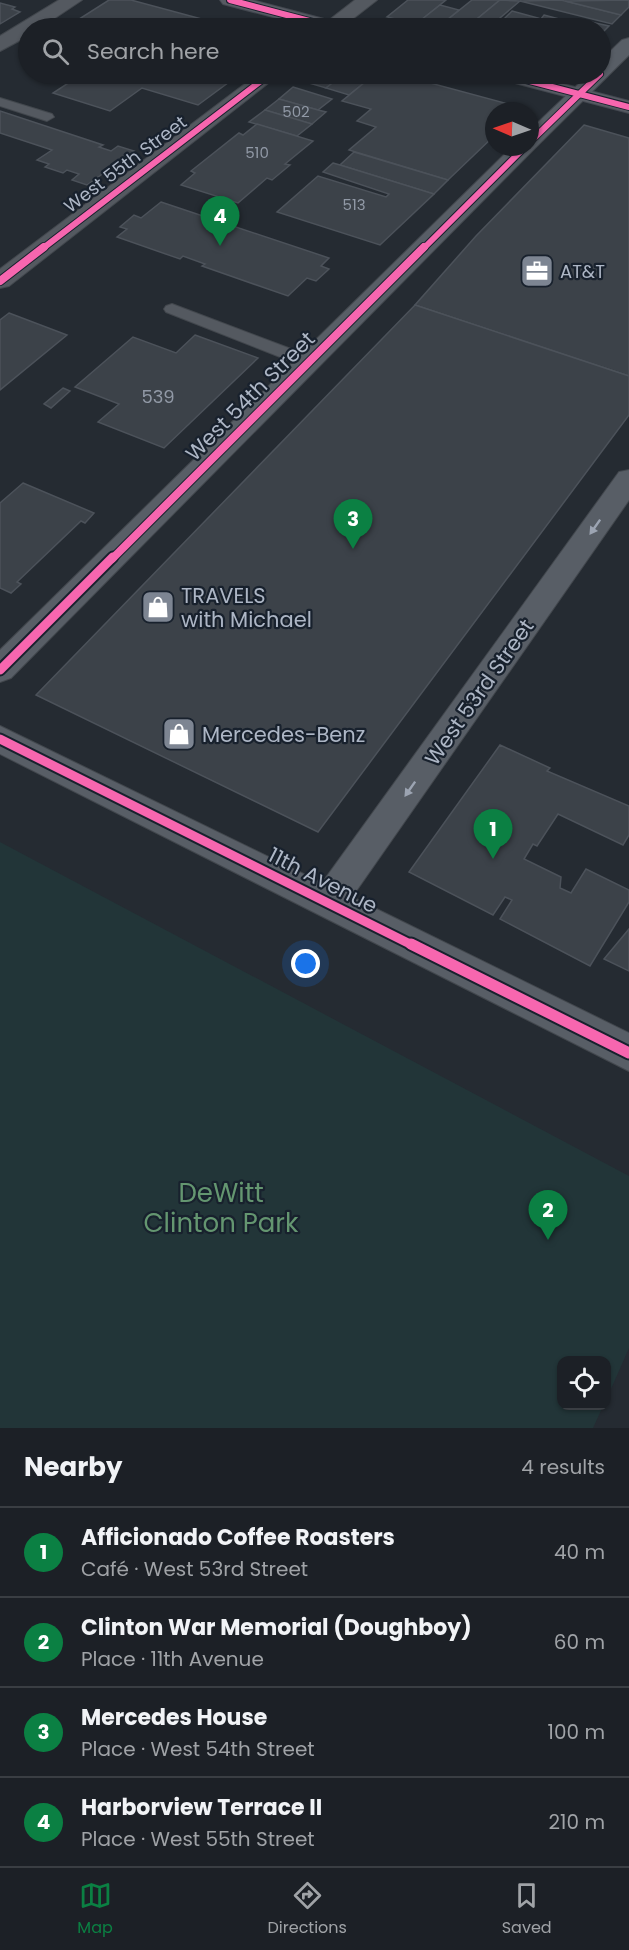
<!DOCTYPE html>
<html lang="en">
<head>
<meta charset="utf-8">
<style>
	:root { --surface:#1c2026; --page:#25282e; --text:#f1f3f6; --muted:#a0a3a7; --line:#3a3e43; --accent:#0b8043 }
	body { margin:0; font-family:Poppins,sans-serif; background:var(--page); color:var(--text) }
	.controls { position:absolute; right:18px; bottom:18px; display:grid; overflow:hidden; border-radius:12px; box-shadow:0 2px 4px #0004 }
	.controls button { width:54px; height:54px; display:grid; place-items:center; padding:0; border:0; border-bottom:2px solid var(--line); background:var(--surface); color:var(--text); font:30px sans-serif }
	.compass { position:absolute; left:485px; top:102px; width:54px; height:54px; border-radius:50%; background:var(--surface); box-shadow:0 2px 4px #0004; rotate:272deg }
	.you { position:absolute; left:306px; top:964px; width:21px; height:21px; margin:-15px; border:4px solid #fff; border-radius:50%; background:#1a73e8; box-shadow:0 0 0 9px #1a73e833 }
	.badge { display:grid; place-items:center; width:39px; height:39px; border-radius:50%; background:var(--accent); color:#fff; font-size:20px; font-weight:700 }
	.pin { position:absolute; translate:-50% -50px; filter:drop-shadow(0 2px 3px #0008) }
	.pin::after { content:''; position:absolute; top:32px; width:21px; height:18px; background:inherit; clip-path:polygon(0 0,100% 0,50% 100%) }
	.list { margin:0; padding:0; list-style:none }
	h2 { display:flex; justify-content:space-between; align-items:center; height:78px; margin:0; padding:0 24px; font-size:26px }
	h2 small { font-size:20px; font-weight:400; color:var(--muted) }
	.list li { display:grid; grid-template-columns:39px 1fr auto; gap:18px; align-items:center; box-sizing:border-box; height:90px; padding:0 24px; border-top:2px solid var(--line) }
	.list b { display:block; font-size:22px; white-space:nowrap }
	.list p { margin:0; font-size:20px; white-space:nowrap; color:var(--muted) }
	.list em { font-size:20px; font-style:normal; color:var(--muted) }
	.icon { flex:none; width:33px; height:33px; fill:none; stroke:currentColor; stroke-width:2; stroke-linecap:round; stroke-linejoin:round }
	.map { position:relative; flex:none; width:629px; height:1428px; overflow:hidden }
	.search { position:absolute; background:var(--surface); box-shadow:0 2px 4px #0004; left:18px; right:18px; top:18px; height:66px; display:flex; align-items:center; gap:15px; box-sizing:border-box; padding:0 21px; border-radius:33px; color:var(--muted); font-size:22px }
	.sheet { height:438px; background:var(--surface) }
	nav { display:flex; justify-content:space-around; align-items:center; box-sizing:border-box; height:84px; border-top:2px solid var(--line); background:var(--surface); font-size:16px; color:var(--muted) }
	nav a { display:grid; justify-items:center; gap:3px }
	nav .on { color:var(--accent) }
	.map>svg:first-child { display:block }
	.green { fill:#223538 }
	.building { fill:#3c4249; stroke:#4c525a; stroke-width:1.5 }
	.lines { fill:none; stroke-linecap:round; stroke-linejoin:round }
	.lane-casing { stroke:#42474d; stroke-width:2 }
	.street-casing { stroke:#42474d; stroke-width:2 }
	.secondary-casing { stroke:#42474d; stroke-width:2 }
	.primary-casing { stroke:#42474f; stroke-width:2 }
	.lane { fill:#545960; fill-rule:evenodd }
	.street { fill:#545960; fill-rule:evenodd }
	.secondary { fill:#585e66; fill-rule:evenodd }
	.primary { fill:#575b63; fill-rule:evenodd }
	.cycleway-far3-casing { stroke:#18212d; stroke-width:8 }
	.cycleway-far2-casing { stroke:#18212d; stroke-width:10 }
	.cycleway-far1-casing { stroke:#18212d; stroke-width:13 }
	.cycleway-casing { stroke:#18212d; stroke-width:15 }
	.cycleway-far3 { stroke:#f766af; stroke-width:6 }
	.cycleway-far2 { stroke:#f766af; stroke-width:8 }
	.cycleway-far1 { stroke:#f766af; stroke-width:9 }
	.cycleway { stroke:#f766af; stroke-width:11 }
	.oneway { fill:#9ca4b2 }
	.labels { text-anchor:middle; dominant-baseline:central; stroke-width:4.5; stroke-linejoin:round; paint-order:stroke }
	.far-number-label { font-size:15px; fill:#9199a6 }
	.far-street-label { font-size:18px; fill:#adb6c5; stroke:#18212d }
	.far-poi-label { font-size:18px; fill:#adb6c5; stroke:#18212d; text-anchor:start }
	.number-label { font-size:18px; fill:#9199a6 }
	.street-label { font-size:21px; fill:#adb6c5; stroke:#18212d }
	.poi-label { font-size:21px; fill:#adb6c5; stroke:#18212d; text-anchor:start }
	.near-park-label { font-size:26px; fill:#649670; stroke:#18212d }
</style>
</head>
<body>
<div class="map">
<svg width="629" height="1428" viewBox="0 0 629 1428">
	<rect width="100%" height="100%" fill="#252b32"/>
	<polygon class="green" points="0,842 629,1176 629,1348 607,1398 606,1360 562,1360 562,1406 603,1406 593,1428 0,1428"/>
	<g class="building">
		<polygon points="109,0 131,0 235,28 65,28"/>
		<polygon points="408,0 446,0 416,24 387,17"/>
		<polygon points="472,0 500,0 466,28 437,28"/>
		<polygon points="500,0 520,1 488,28 466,28"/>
		<polygon points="561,0 621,15 612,24 520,1"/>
		<polygon points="629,0 629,7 621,15 565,1"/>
		<polygon points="0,3 15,7 12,9 20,12 0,24"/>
		<polygon points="440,5 459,10 437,28 416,24"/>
		<polygon points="512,11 538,18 526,26 529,28 488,28 499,19 503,20"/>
		<polygon points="544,15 582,25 578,28 534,28"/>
		<polygon points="586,21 609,26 600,35 600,28 578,28"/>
		<polygon points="82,74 240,74 198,105 142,88 110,111 53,93"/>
		<polygon points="311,74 344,74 326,88 302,81"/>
		<polygon points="344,74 375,74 349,95 326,88"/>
		<polygon points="375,74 397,74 519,107 520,111 494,111 494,136 448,180 349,150 376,127 357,121 371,109 342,101"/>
		<polygon points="293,87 332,99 318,110 279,99"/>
		<polygon points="279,99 318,110 326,112 312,124 265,110"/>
		<polygon points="265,110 312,124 297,136 249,122"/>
		<polygon points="0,111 103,145 99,147 111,151 118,146 134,151 87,185 72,180 79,174 67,170 63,173 45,167 49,164 37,160 52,150 0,133"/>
		<polygon points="257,124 313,141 285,164 290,165 272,180 267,178 238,203 181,185 195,173 191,171 239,133 243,135"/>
		<polygon points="584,125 629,138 629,376 415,305 476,236"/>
		<polygon points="354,152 448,180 434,194 340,165"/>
		<polygon points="333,163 340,165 434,194 380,245 277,212 318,176 386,197 389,194 323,172"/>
		<polygon points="161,202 329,258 321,266 329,269 316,281 307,278 288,296 202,266 205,264 183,256 180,259 117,237 127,229 120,227 134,215 141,218"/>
		<polygon points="415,305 629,376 629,415 318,832 36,695"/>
		<polygon points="9,313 67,335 0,390 0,320"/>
		<polygon points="195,335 258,358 164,448 98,422 119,404 75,387 133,337 176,353"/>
		<polygon points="63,388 70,391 51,408 44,404"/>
		<polygon points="23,483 94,513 85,523 81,521 17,582 21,584 11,593 0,588 0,503"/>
		<polygon points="500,745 550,768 547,771 629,806 629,835 623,845 558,814 537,846 533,844 524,859 561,877 560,888 571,893 586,869 629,890 629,902 590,966 500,919 512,900 505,897 493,915 409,872"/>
		<polygon points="629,929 629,971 604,959"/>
	</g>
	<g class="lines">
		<defs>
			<g id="lane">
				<polygon points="0,98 52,114 54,117 47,121 0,106"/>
				<polygon points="172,304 315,358 317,362 309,367 303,366 166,312 164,309 166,306"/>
			</g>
			<g id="street">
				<polygon points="59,0 82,0 40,28 28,28 28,36 0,51 0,36"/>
				<polygon points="355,0 377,0 341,28 319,28"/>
				<polygon points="258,74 280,74 9,286 0,288 0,269"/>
			</g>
			<g id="secondary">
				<polygon points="629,38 629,55 536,147 11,678 0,682 0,650 512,147 530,147 530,130 589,74 600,74 600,61 622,40"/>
				<polygon points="629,470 629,500 352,897 629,1033 629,1071 0,754 0,726 322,883 619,472"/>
			</g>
			<g id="primary">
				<polygon points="220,0 252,0 343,24 346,28 315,28 223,4"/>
				<polygon points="493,74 525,74 629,101 629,113 496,78"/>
			</g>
		</defs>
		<use href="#lane" class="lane-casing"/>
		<use href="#street" class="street-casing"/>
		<use href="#secondary" class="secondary-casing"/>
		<use href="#primary" class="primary-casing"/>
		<use href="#lane" class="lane"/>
		<use href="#street" class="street"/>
		<use href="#secondary" class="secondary"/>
		<use href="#primary" class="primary"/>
		<defs>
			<g id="cycleway-far3">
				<polyline points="230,0 336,28"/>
				<polyline points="503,74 629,107"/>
				<polyline points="530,142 600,74"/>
				<polyline points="42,249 270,74"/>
				<polyline points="423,249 525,147"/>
			</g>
			<g id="cycleway-far2">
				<polyline points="0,281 44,247"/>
				<polyline points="112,559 424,247"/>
			</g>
			<g id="cycleway-far1">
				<polyline points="0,670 113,557"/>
				<polyline points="0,739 414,946"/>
			</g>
			<polyline id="cycleway" points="411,944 629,1053"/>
		</defs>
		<use href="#cycleway-far3" class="cycleway-far3-casing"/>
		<use href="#cycleway-far2" class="cycleway-far2-casing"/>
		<use href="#cycleway-far1" class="cycleway-far1-casing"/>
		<use href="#cycleway" class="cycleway-casing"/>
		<use href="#cycleway-far3" class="cycleway-far3"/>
		<use href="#cycleway-far2" class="cycleway-far2"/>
		<use href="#cycleway-far1" class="cycleway-far1"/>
		<use href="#cycleway" class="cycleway"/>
	</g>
	<defs><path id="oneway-solid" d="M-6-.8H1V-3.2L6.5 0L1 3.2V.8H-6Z" transform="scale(1.5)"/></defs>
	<g class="oneway">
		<use href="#oneway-solid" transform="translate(595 527) rotate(125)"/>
		<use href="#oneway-solid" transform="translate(410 789) rotate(125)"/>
	</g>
	<defs>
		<symbol id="office-square" viewBox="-11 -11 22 22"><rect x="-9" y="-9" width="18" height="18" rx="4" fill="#7d8592" stroke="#18212d"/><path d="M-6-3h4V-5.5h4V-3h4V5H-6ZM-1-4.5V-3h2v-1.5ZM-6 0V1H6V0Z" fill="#fff"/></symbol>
		<symbol id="shop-square" viewBox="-11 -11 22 22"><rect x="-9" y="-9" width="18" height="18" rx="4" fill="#7d8592" stroke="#18212d"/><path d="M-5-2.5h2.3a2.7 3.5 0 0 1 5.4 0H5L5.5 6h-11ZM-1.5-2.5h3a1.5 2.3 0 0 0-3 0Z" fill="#fff"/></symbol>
	</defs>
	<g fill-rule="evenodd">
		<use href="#office-square" x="518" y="252" width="38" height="38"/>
		<use href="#shop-square" x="139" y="588" width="38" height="38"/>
		<use href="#shop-square" x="160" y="715" width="38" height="38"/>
	</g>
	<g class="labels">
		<g class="far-number-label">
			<text x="296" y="111">502</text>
			<text x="257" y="152">510</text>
			<text x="354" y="204">513</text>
		</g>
		<g class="far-street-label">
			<text transform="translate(125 164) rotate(-37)">West 55th Street</text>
		</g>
		<g class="far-poi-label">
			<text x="560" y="271">AT&amp;T</text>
		</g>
		<g class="number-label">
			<text x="158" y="396">539</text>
		</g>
		<g class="street-label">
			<text transform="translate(250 396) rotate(-45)">West 54th Street</text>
			<text transform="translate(479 692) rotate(-55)">West 53rd Street</text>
			<text transform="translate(323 880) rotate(27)">11th Avenue</text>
		</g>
		<g class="poi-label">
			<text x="181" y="595">TRAVELS<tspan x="181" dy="24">with Michael</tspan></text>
			<text x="202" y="734">Mercedes-Benz</text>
		</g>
		<g class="near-park-label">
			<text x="221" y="1193">DeWitt<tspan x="221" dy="30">Clinton Park</tspan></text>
		</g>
	</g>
</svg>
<div class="controls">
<button><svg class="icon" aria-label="locate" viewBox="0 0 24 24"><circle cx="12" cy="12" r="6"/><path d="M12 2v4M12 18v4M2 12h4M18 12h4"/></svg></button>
</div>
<svg class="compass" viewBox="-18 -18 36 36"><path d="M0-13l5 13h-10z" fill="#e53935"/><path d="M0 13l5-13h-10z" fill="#a0a3a7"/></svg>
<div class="you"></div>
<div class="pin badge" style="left:493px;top:859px">1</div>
<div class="pin badge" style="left:548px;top:1240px">2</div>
<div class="pin badge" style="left:353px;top:549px">3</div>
<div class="pin badge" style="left:220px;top:246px">4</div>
<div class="search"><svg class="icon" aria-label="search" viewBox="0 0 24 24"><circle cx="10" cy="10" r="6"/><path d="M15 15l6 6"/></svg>Search here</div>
</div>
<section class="sheet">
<h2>Nearby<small>4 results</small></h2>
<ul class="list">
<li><span class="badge">1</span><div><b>Afficionado Coffee Roasters</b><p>Café · West 53rd Street</p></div><em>40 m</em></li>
<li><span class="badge">2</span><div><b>Clinton War Memorial (Doughboy)</b><p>Place · 11th Avenue</p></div><em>60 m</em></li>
<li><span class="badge">3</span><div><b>Mercedes House</b><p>Place · West 54th Street</p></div><em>100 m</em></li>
<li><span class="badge">4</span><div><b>Harborview Terrace II</b><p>Place · West 55th Street</p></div><em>210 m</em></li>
</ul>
</section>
<nav>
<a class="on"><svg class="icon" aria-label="map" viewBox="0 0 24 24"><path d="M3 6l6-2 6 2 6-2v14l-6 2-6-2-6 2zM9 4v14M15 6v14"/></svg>Map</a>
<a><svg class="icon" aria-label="directions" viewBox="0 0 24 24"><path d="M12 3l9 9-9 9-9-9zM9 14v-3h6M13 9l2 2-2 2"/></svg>Directions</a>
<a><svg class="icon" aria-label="saved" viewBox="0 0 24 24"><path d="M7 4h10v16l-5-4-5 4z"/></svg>Saved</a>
</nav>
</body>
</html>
